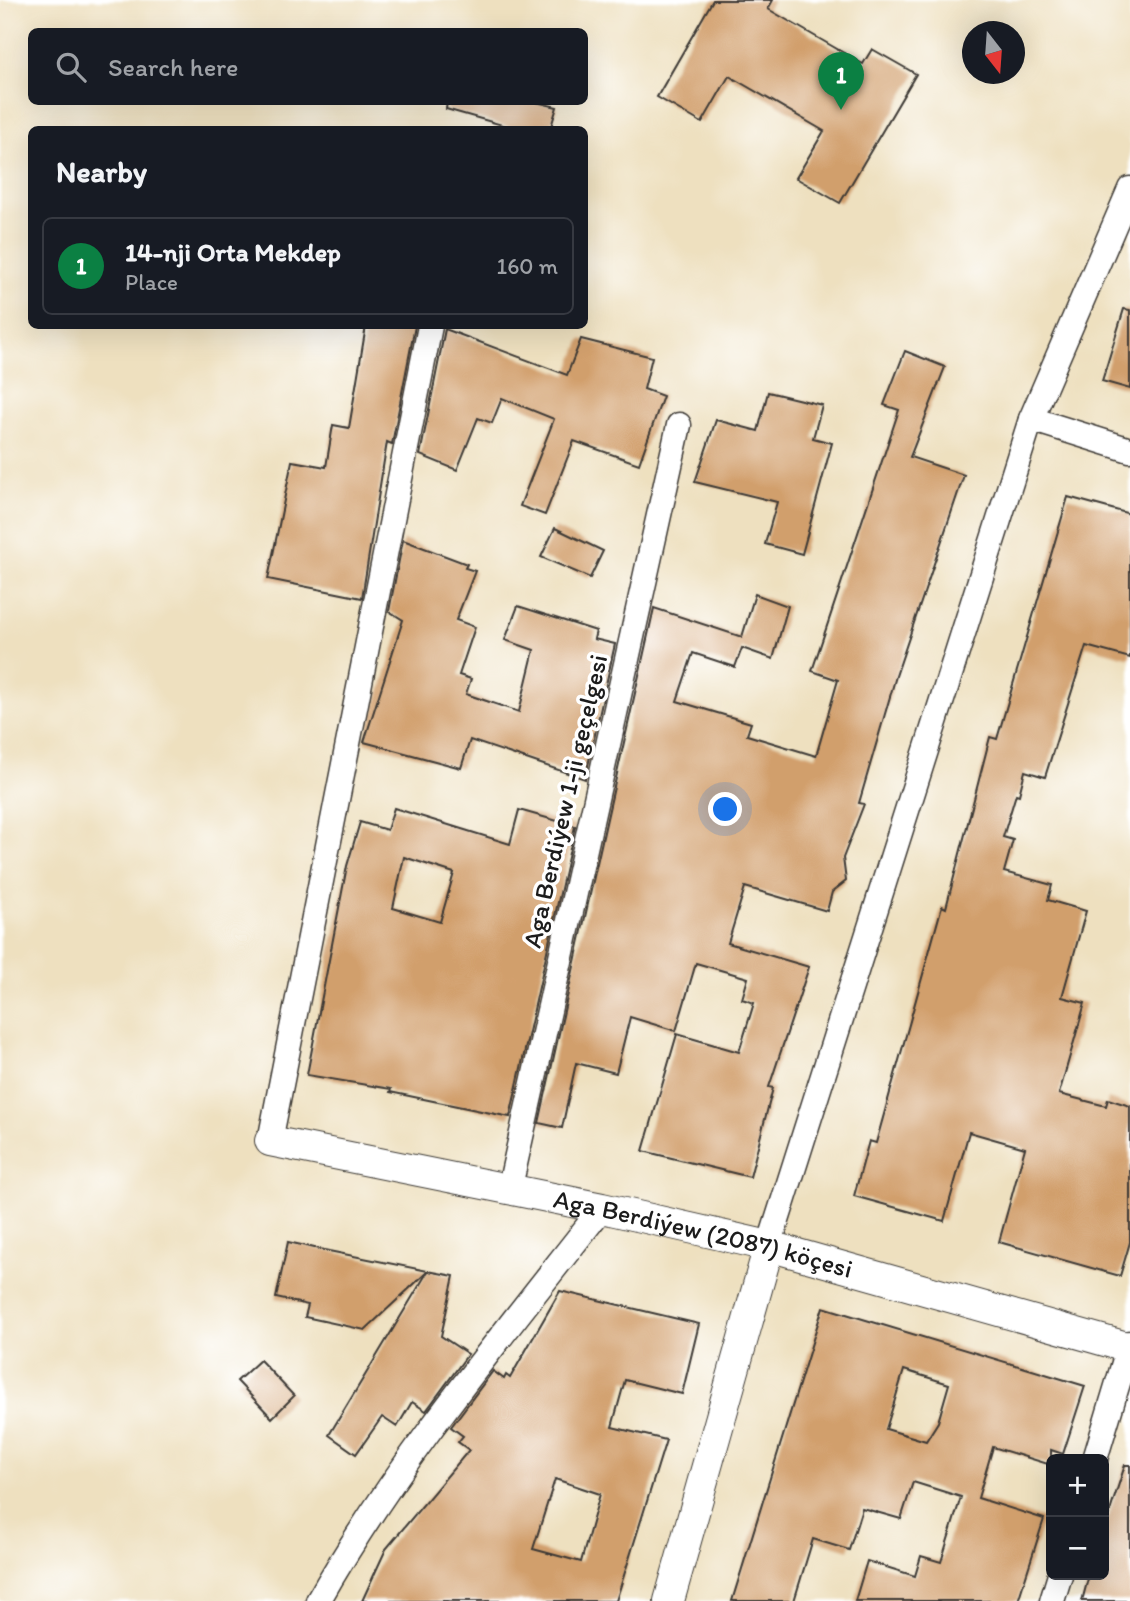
<!DOCTYPE html>
<html lang="en">
<head>
<meta charset="utf-8">
<style>
	:root { --surface:#171b24; --page:#242831; --text:#f1f3f6; --muted:#9ea1a6; --line:#363941; --accent:#0b8043 }
	body { margin:0; font-family:Itim,sans-serif; background:var(--page); color:var(--text) }
	.controls { position:absolute; right:21px; bottom:21px; display:grid; overflow:hidden; border-radius:10px; box-shadow:0 7px 28px #0002 }
	.controls button { width:63px; height:63px; display:grid; place-items:center; padding:0; border:0; border-bottom:2px solid var(--line); background:var(--surface); color:var(--text); font:35px sans-serif }
	.compass { position:absolute; left:962px; top:21px; width:63px; height:63px; border-radius:50%; background:var(--surface); box-shadow:0 7px 28px #0002; rotate:163deg }
	.you { position:absolute; left:726px; top:810px; width:24px; height:24px; margin:-18px; border:5px solid #fff; border-radius:50%; background:#1a73e8; box-shadow:0 0 0 10px #1a73e833 }
	.badge { display:grid; place-items:center; width:46px; height:46px; border-radius:50%; background:var(--accent); color:#fff; font-size:23px; font-weight:700 }
	.pin { position:absolute; translate:-50% -58px; filter:drop-shadow(0 2px 4px #0008) }
	.pin::after { content:''; position:absolute; top:37px; width:24px; height:21px; background:inherit; clip-path:polygon(0 0,100% 0,50% 100%) }
	.list { margin:0; padding:0; list-style:none }
	h2 { display:flex; justify-content:space-between; align-items:center; height:91px; margin:0; padding:0 28px; font-size:30px }
	h2 small { font-size:23px; font-weight:400; color:var(--muted) }
	.list li { display:grid; grid-template-columns:46px 1fr auto; gap:21px; align-items:center; box-sizing:border-box; height:98px; margin:0 14px 14px; padding:0 14px; border:2px solid var(--line); border-radius:10px }
	.list b { display:block; font-size:26px; white-space:nowrap }
	.list p { margin:0; font-size:23px; white-space:nowrap; color:var(--muted) }
	.list em { font-size:23px; font-style:normal; color:var(--muted) }
	.icon { flex:none; width:38px; height:38px; fill:none; stroke:currentColor; stroke-width:2; stroke-linecap:round; stroke-linejoin:round }
	.map { position:relative; flex:none; width:1130px; height:1601px; overflow:hidden }
	.search { position:absolute; background:var(--surface); box-shadow:0 7px 28px #0002; left:28px; top:28px; width:560px; height:77px; display:flex; align-items:center; gap:18px; box-sizing:border-box; padding:0 24px; border-radius:10px; color:var(--muted); font-size:26px }
	.panel { position:absolute; background:var(--surface); box-shadow:0 7px 28px #0002; left:28px; top:126px; width:560px; height:203px; border-radius:10px }
	.map>svg:first-child { display:block }
	.building { fill:#d19f6c; fill-rule:evenodd }
	.lines { fill:none; stroke-linecap:round; stroke-linejoin:round }
	.minor-casing { stroke:#3c3934; stroke-width:27 }
	.tertiary-casing { stroke:#3c3934; stroke-width:32 }
	.minor { stroke:#fff; stroke-width:24 }
	.tertiary { stroke:#fff; stroke-width:30 }
	.labels { text-anchor:middle; dominant-baseline:central; stroke-width:7; stroke-linejoin:round; paint-order:stroke }
	.street-label { font-size:26px; fill:#1c1c1c; stroke:#fff }
</style>
</head>
<body>
<div class="map">
<svg width="1130" height="1601" viewBox="0 0 1130 1601">
	<rect width="100%" height="100%" fill="#fff"/>
	<filter id="ink" filterUnits="userSpaceOnUse"><feTurbulence type="fractalNoise" baseFrequency=".0143" numOctaves="2"/><feDisplacementMap in="SourceGraphic" scale="14" xChannelSelector="R" yChannelSelector="G"/><feConvolveMatrix kernelMatrix="1 2 1 2 8 2 1 2 1" color-interpolation-filters="sRGB"/></filter>
	<filter id="wash" filterUnits="userSpaceOnUse"><feTurbulence type="fractalNoise" baseFrequency=".00686" numOctaves="4" result="noise"/><feDisplacementMap in="SourceGraphic" scale="28" xChannelSelector="R" yChannelSelector="G"/><feGaussianBlur stdDeviation="1.57" result="paint"/><feColorMatrix in="noise" values="0 0 0 0 0 0 0 0 0 0 0 0 0 0 0 0 0 1.4 0 .05"/><feComposite in="paint" operator="in"/></filter>
	<g filter="url(#wash)">
		<rect width="100%" height="100%" fill="#eee0bf"/>
		<g id="blocks">
			<g class="building">
				<polygon points="713,0 773,0 768,9 863,64 872,49 916,74 840,203 796,178 824,131 729,76 702,123 657,97"/>
				<polygon points="447,102 536,102 557,107 550,130 520,130 446,109"/>
				<polygon points="1124,309 1130,310 1130,389 1102,381"/>
				<polygon points="366,326 415,326 392,444 387,442 362,598 268,579 292,461 326,467 333,425 349,428"/>
				<polygon points="445,329 567,375 581,339 652,357 644,389 663,396 639,464 574,441 545,515 520,506 554,419 502,398 492,423 478,418 457,470 420,455"/>
				<polygon points="905,351 945,367 910,457 964,475 896,676 859,803 864,804 843,858 846,881 832,892 827,911 745,887 728,943 809,967 769,1087 773,1088 750,1177 643,1151 677,1034 739,1052 754,1003 742,999 748,978 696,963 676,1031 630,1017 616,1073 576,1063 562,1128 539,1123 654,608 742,637 755,594 788,606 773,659 742,648 735,667 693,653 677,701 751,723 747,735 816,756 838,680 812,671 899,410 884,405"/>
				<polygon points="768,392 822,405 813,438 832,443 802,554 765,544 777,502 695,482 716,420 758,431"/>
				<polygon points="1068,497 1130,514 1130,658 1086,646 1045,777 1025,771 1019,795 1016,794 1003,837 1013,840 1004,872 1052,885 1048,900 1086,911 1062,997 1085,1003 1059,1094 1106,1106 1108,1099 1130,1106 1130,1242 1120,1276 999,1242 1025,1148 969,1132 944,1221 854,1196 869,1141 876,1143 942,906 946,908 990,737 997,739"/>
				<polygon points="555,528 603,551 590,578 541,557"/>
				<polygon points="403,540 467,564 465,568 475,571 456,620 475,627 459,675 471,679 466,694 519,712 534,650 505,640 518,606 596,631 594,639 615,644 585,779 470,740 461,768 364,742 403,620 389,611"/>
				<path d="M394,808l116,36 9,-34 56,16 -65,291 -120,-25 1,-3 -84,-14 40,-209 13,-44 27,8zM404,857l50,16 -14,49 -47,-14z"/>
				<polygon points="288,1242 319,1249 428,1271 365,1330 305,1317 308,1305 276,1298"/>
				<polygon points="428,1271 454,1276 441,1336 468,1354 426,1411 412,1402 397,1427 382,1417 356,1454 329,1435"/>
				<path d="M560,1291l139,33 -17,70 -57,-14 -13,47 54,13 -50,161h-254l24,-52 83,-99 -11,-8 5,-6 -12,-9 42,-56 11,8 2,-4 4,3zM555,1479l45,15 -19,68 -48,-13z"/>
				<path d="M823,1307l262,79 -22,68 -12,-4v15l-58,-18 -15,51 66,21 -26,82h-163l12,-40 48,15 6,-20 20,6 20,-65 -48,-15 -12,37 -39,-11 -13,42 -36,-11 -19,62h-62zM904,1370l45,14 -11,38 -12,19 -40,-12z"/>
				<polygon points="260,1360 294,1396 272,1418 237,1381"/>
				<polygon points="1125,1465 1130,1465 1130,1601 1082,1601 1089,1575 1104,1575 1104,1530"/>
			</g>
		</g>
	</g>
	<g filter="url(#ink)">
		<use href="#blocks" fill-opacity="0" stroke="#3c3934" stroke-width="2"/>
		<g class="lines">
			<defs>
				<g id="minor">
					<polyline points="1031,419 1130,450"/>
					<polyline points="270,1141 430,326"/>
					<polyline points="509,1191 679,425"/>
					<polyline points="769,1246 1031,419 1130,189"/>
					<polyline points="1095,1459 1130,1343"/>
					<path d="M318,1601c80,-141 184,-265 284,-393"/>
					<polyline points="1052,1601 1060,1575"/>
				</g>
				<g id="tertiary">
					<path id="s1" d="M270,1141l332,67 167,38 361,102"/>
					<polyline points="669,1601 769,1246"/>
				</g>
			</defs>
			<use href="#minor" class="minor-casing"/>
			<use href="#tertiary" class="tertiary-casing"/>
			<use href="#minor" class="minor"/>
			<use href="#tertiary" class="tertiary"/>
		</g>
	</g>
	<g class="labels">
		<g class="street-label">
			<text transform="translate(565 801) rotate(-77)">Aga Berdiýew 1-ji geçelgesi</text>
			<text stroke="none"><textPath href="#s1" startOffset="443">Aga Berdiýew (2087) köçesi</textPath></text>
		</g>
	</g>
</svg>
<div class="controls">
<button>+</button>
<button>−</button>
</div>
<svg class="compass" viewBox="-18 -18 36 36"><path d="M0-13l5 13h-10z" fill="#e53935"/><path d="M0 13l5-13h-10z" fill="#9ea1a6"/></svg>
<div class="you"></div>
<div class="pin badge" style="left:841px;top:110px">1</div>
<div class="search"><svg class="icon" aria-label="search" viewBox="0 0 24 24"><circle cx="10" cy="10" r="6"/><path d="M15 15l6 6"/></svg>Search here</div>
<section class="panel">
<h2>Nearby<small></small></h2>
<ul class="list">
<li><span class="badge">1</span><div><b>14-nji Orta Mekdep</b><p>Place</p></div><em>160 m</em></li>
</ul>
</section>
</div>
</body>
</html>
